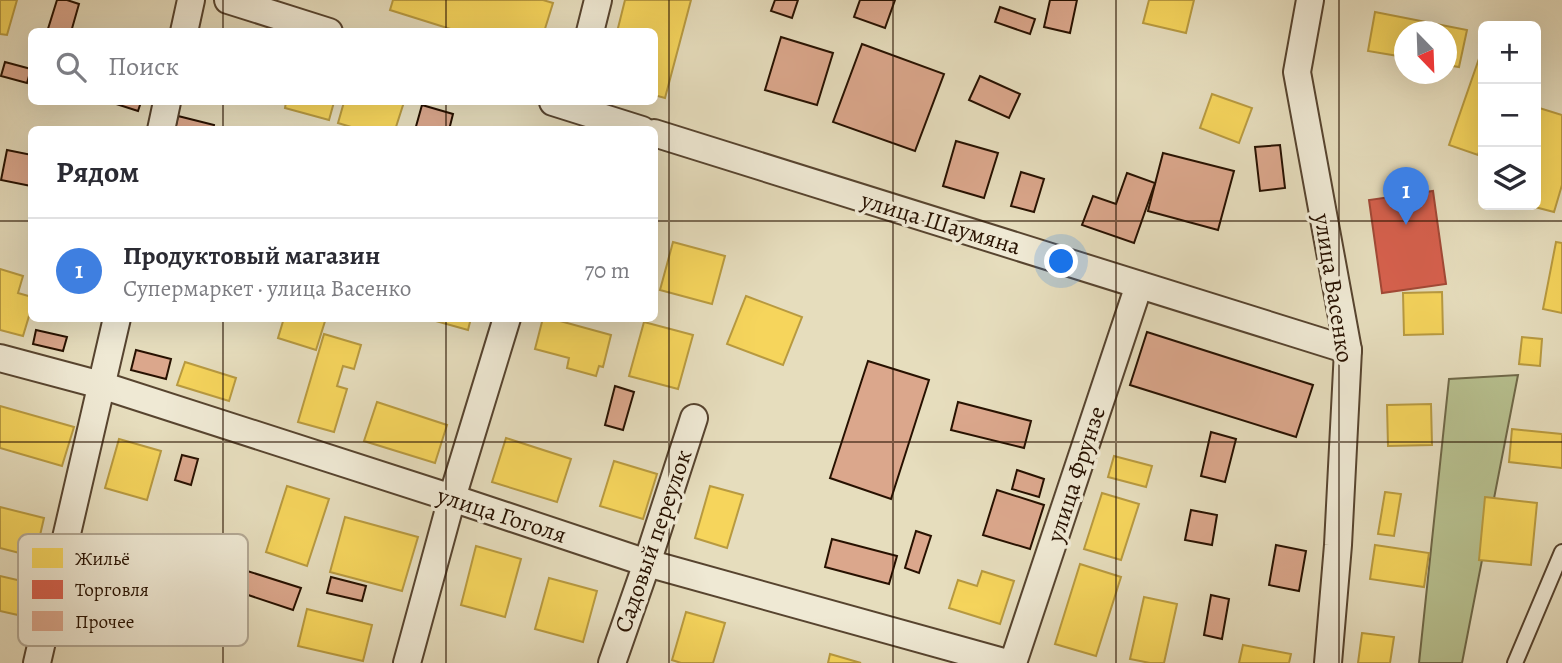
<!DOCTYPE html>
<html lang="ru">
<head>
<meta charset="utf-8">
<style>
	:root { --surface:#fff; --page:#f7f7f7; --text:#2b2b33; --muted:#7c7c81; --line:#e1e1e2; --accent:#ea580c }
	body { margin:0; font-family:Alegreya,serif; background:var(--page); color:var(--text) }
	.controls { position:absolute; right:21px; top:21px; display:grid; overflow:hidden; border-radius:10px; box-shadow:0 7px 28px #0002 }
	.controls button { width:63px; height:63px; display:grid; place-items:center; padding:0; border:0; border-bottom:2px solid var(--line); background:var(--surface); color:var(--text); font:35px sans-serif }
	.compass { position:absolute; left:1394px; top:21px; width:63px; height:63px; border-radius:50%; background:var(--surface); box-shadow:0 7px 28px #0002; rotate:157deg }
	.you { position:absolute; left:1062px; top:262px; width:24px; height:24px; margin:-18px; border:5px solid #fff; border-radius:50%; background:#1a73e8; box-shadow:0 0 0 10px #1a73e833 }
	.badge { display:grid; place-items:center; width:46px; height:46px; border-radius:50%; background:var(--accent); color:#fff; font-size:23px; font-weight:700 }
	.pin { position:absolute; translate:-50% -58px; filter:drop-shadow(0 2px 4px #0008) }
	.pin::after { content:''; position:absolute; top:37px; width:24px; height:21px; background:inherit; clip-path:polygon(0 0,100% 0,50% 100%) }
	.list { margin:0; padding:0; list-style:none }
	h2 { display:flex; justify-content:space-between; align-items:center; height:91px; margin:0; padding:0 28px; font-size:30px }
	h2 small { font-size:23px; font-weight:400; color:var(--muted) }
	.list li { display:grid; grid-template-columns:46px 1fr auto; gap:21px; align-items:center; box-sizing:border-box; height:105px; padding:0 28px; border-top:2px solid var(--line) }
	.list b { display:block; font-size:26px; white-space:nowrap }
	.list p { margin:0; font-size:23px; white-space:nowrap; color:var(--muted) }
	.list em { font-size:23px; font-style:normal; color:var(--muted) }
	.icon { flex:none; width:38px; height:38px; fill:none; stroke:currentColor; stroke-width:2; stroke-linecap:round; stroke-linejoin:round }
	.map { position:relative; flex:none; width:1562px; height:663px; overflow:hidden }
	.search { position:absolute; background:var(--surface); box-shadow:0 7px 28px #0002; left:28px; top:28px; width:630px; height:77px; display:flex; align-items:center; gap:18px; box-sizing:border-box; padding:0 24px; border-radius:10px; color:var(--muted); font-size:26px }
	.panel { position:absolute; background:var(--surface); box-shadow:0 7px 28px #0002; left:28px; top:126px; width:630px; height:196px; border-radius:10px }
	.map>svg:first-child { display:block }
	.green { fill:#b7c08f; stroke:#6f6848; stroke-width:2 }
	.homes { fill:#f6d55c; stroke:#b89a40; stroke-width:2 }
	.shops { fill:#d6604d; stroke:#a24836; stroke-width:2 }
	.building { fill:#dba78c; stroke:#271100; stroke-width:2 }
	.lines { fill:none; stroke-linecap:round; stroke-linejoin:round }
	.service-casing { stroke:#57442f; stroke-width:18 }
	.minor-casing { stroke:#57442f; stroke-width:30 }
	.service { stroke:#efe9d4; stroke-width:14 }
	.minor { stroke:#efe9d4; stroke-width:26 }
	.grid { fill:none; stroke:#271100; stroke-width:2; stroke-opacity:0.55 }
	.labels { text-anchor:middle; dominant-baseline:central; stroke-width:7; stroke-linejoin:round; paint-order:stroke }
	.street-label { font-size:24px; fill:#271100; stroke:#efe9d4 }
	.key { fill:#efe9d4; stroke:#b3a894; stroke-width:2 }
	.key-label { font-size:19px; fill:#271100 }
</style>
</head>
<body>
<div class="map">
<svg width="1562" height="663" viewBox="0 0 1562 663">
	<rect width="100%" height="100%" fill="#e6ddbd"/>
	<filter id="stains"><feTurbulence type="fractalNoise" baseFrequency=".00286" numOctaves="4"/><feColorMatrix values="0 0 0 0 .2 0 0 0 0 .09 0 0 0 0 .02 0 0 0 .5 -.17"/></filter>
	<radialGradient id="worn" r=".72"><stop offset=".6" stop-color="#630" stop-opacity="0"/><stop offset="1" stop-color="#630" stop-opacity=".3"/></radialGradient>
	<polygon class="green" points="1518,375 1462,663 1419,663 1449,379"/>
	<g class="homes">
		<polygon points="0,0 17,0 7,35 0,34"/>
		<polygon points="393,0 543,0 553,3 544,32 460,32 390,10"/>
		<polygon points="625,0 691,0 665,98 654,95 654,32 617,32"/>
		<polygon points="1149,0 1194,0 1186,33 1143,23"/>
		<polygon points="1375,12 1467,30 1459,67 1446,65 1446,32 1404,32 1404,57 1368,51"/>
		<polygon points="1483,47 1483,139 1478,155 1449,145"/>
		<polygon points="1212,94 1252,108 1239,143 1200,128"/>
		<polygon points="286,102 334,102 329,120 285,108"/>
		<polygon points="344,102 404,102 395,130 361,130 338,123"/>
		<polygon points="1536,107 1562,115 1562,185 1554,212 1527,205 1536,205"/>
		<polygon points="673,242 725,256 712,304 660,290"/>
		<polygon points="1556,242 1562,243 1562,313 1543,309"/>
		<polygon points="0,269 23,276 18,293 32,297 32,306 23,336 0,330"/>
		<polygon points="1442,292 1443,334 1404,335 1403,293"/>
		<polygon points="746,296 802,317 783,365 727,344"/>
		<polygon points="284,318 326,318 316,350 278,338"/>
		<polygon points="425,318 471,318 468,330"/>
		<polygon points="543,318 549,318 611,335 603,367 599,366 596,376 567,368 569,358 535,349"/>
		<polygon points="644,322 693,335 678,389 629,376"/>
		<polygon points="324,334 361,345 354,369 343,366 337,386 347,389 334,432 298,422"/>
		<polygon points="1522,337 1542,339 1540,366 1519,364"/>
		<polygon points="185,362 236,378 229,401 177,385"/>
		<polygon points="377,402 447,425 435,463 364,441"/>
		<polygon points="1431,404 1432,445 1388,446 1387,405"/>
		<polygon points="0,406 74,427 62,466 0,448"/>
		<polygon points="1512,429 1562,434 1562,468 1509,462"/>
		<polygon points="506,438 571,459 557,502 492,482"/>
		<polygon points="119,439 161,451 147,500 105,488"/>
		<polygon points="1114,456 1152,466 1146,487 1108,477"/>
		<polygon points="614,461 657,474 643,519 600,506"/>
		<polygon points="287,486 329,499 307,566 266,552"/>
		<polygon points="710,486 743,495 727,548 695,538"/>
		<polygon points="1385,492 1401,494 1394,536 1378,534"/>
		<polygon points="1102,493 1139,504 1121,560 1084,549"/>
		<polygon points="1485,497 1537,503 1531,565 1479,560"/>
		<polygon points="0,507 44,518 35,557 0,548"/>
		<polygon points="345,517 418,537 402,591 330,572"/>
		<polygon points="1375,545 1429,553 1424,587 1370,579"/>
		<polygon points="476,546 521,559 505,617 461,605"/>
		<polygon points="1080,564 1121,577 1096,656 1055,644"/>
		<polygon points="982,571 1014,581 1000,624 949,608 958,580 977,586"/>
		<polygon points="0,576 26,582 18,615 0,611"/>
		<polygon points="549,578 597,591 583,642 535,629"/>
		<polygon points="1144,597 1177,604 1164,663 1150,663 1130,659"/>
		<polygon points="307,609 372,625 363,661 298,646"/>
		<polygon points="686,612 725,623 713,663 681,663 672,660"/>
		<polygon points="1362,633 1394,637 1390,663 1358,663"/>
		<polygon points="1243,645 1291,654 1289,663 1239,663"/>
		<polygon points="830,654 861,663 828,663"/>
	</g>
	<polygon class="shops" points="1433,191 1446,284 1382,293 1369,200"/>
	<g class="building">
		<polygon points="57,0 67,0 79,4 71,32 47,32"/>
		<polygon points="775,0 798,0 792,18 771,11"/>
		<polygon points="860,0 895,0 885,28 854,17"/>
		<polygon points="1050,0 1077,0 1070,33 1044,27"/>
		<polygon points="1000,7 1035,19 1030,34 995,22"/>
		<polygon points="781,37 833,53 817,105 765,90"/>
		<polygon points="862,44 944,74 915,151 833,122"/>
		<polygon points="5,62 31,69 27,83 1,76"/>
		<polygon points="980,76 1020,94 1009,118 969,100"/>
		<polygon points="110,102 141,102 138,111"/>
		<polygon points="422,105 453,114 449,130 415,130"/>
		<polygon points="178,116 214,125 213,130 175,130"/>
		<polygon points="956,141 998,153 984,198 943,186"/>
		<polygon points="1280,145 1285,188 1260,191 1255,147"/>
		<polygon points="7,150 32,155 31,186 1,180"/>
		<polygon points="1163,153 1234,171 1218,230 1148,211"/>
		<polygon points="1021,172 1044,179 1034,212 1011,206"/>
		<polygon points="1127,173 1155,183 1134,243 1082,225 1093,196 1116,204"/>
		<polygon points="36,330 67,337 63,351 33,344"/>
		<polygon points="1147,332 1313,385 1296,437 1130,385"/>
		<polygon points="136,350 171,359 166,379 131,370"/>
		<polygon points="868,361 929,380 891,499 830,478"/>
		<polygon points="615,386 634,392 623,430 605,425"/>
		<polygon points="958,402 1031,421 1024,448 951,430"/>
		<polygon points="1211,432 1236,439 1225,482 1201,476"/>
		<polygon points="182,455 198,459 191,485 175,480"/>
		<polygon points="1017,470 1044,479 1039,497 1012,489"/>
		<polygon points="997,490 1044,505 1030,549 983,535"/>
		<polygon points="1191,510 1217,515 1212,545 1185,540"/>
		<polygon points="916,531 931,536 919,573 905,568"/>
		<polygon points="832,539 897,556 889,584 825,567"/>
		<polygon points="1276,545 1306,551 1299,591 1269,585"/>
		<polygon points="244,570 301,588 293,610 236,591"/>
		<polygon points="331,577 366,586 362,601 327,593"/>
		<polygon points="1211,595 1229,599 1222,639 1204,635"/>
	</g>
	<g class="lines">
		<defs>
			<polyline id="service" points="1515,663 1562,552"/>
			<g id="minor">
				<polyline points="228,0 329,32"/>
				<polyline points="1310,0 1297,72 1348,350 1338,545 1328,663"/>
				<polyline points="184,32 191,0"/>
				<polyline points="590,32 598,0"/>
				<polyline points="553,102 642,130"/>
				<polyline points="161,130 167,102"/>
				<polyline points="654,133 1348,350"/>
				<polyline points="0,358 101,385 452,498 647,563 1007,663"/>
				<polyline points="37,663 117,318"/>
				<polyline points="407,663 452,498 507,318"/>
				<polyline points="612,663 647,563 694,418"/>
				<polyline points="1013,663 1139,285"/>
			</g>
		</defs>
		<use href="#service" class="service-casing"/>
		<use href="#minor" class="minor-casing"/>
		<use href="#service" class="service"/>
		<use href="#minor" class="minor"/>
	</g>
	<path class="grid" d="M223,0v32M446,0v32M669,0v663M893,0v663M1116,0v663M1339,0v663M223,102v28M446,102v28M0,221h32M654,221h908M223,318v345M446,318v345M0,442h1562"/>
	<g class="labels">
		<g class="street-label">
			<text transform="translate(941 223) rotate(17)">улица Шаумяна</text>
			<text transform="translate(1334 288) rotate(81)">улица Васенко</text>
			<text transform="translate(1076 474) rotate(-72)">улица Фрунзе</text>
			<text transform="translate(502 515) rotate(18)">улица Гоголя</text>
			<text transform="translate(653 541) rotate(-71)">Садовый переулок</text>
		</g>
	</g>
	<rect x="18" y="534" width="230" height="112" rx="10" class="key"/>
	<rect x="32" y="548" width="31" height="20" fill="#f6d55c"/>
	<rect x="32" y="580" width="31" height="19" fill="#d6604d"/>
	<rect x="32" y="611" width="31" height="20" fill="#dba78c"/>
	<g class="key-label">
		<text x="75" y="565">Жильё</text>
		<text x="75" y="596">Торговля</text>
		<text x="75" y="628">Прочее</text>
	</g>
	<rect width="100%" height="100%" filter="url(#stains)"/>
	<rect width="100%" height="100%" fill="url(#worn)"/>
</svg>
<div class="controls">
<button>+</button>
<button>−</button>
<button><svg class="icon" aria-label="layers" viewBox="0 0 24 24"><path d="M12 4l9 5-9 5-9-5zM3 14l9 5 9-5"/></svg></button>
</div>
<svg class="compass" viewBox="-18 -18 36 36"><path d="M0-13l5 13h-10z" fill="#e53935"/><path d="M0 13l5-13h-10z" fill="#7c7c81"/></svg>
<div class="you"></div>
<div class="pin badge" style="left:1406px;top:225px;background:#3f7fe0">1</div>
<div class="search"><svg class="icon" aria-label="search" viewBox="0 0 24 24"><circle cx="10" cy="10" r="6"/><path d="M15 15l6 6"/></svg>Поиск</div>
<section class="panel">
<h2>Рядом<small></small></h2>
<ul class="list">
<li><span class="badge" style="background:#3f7fe0">1</span><div><b>Продуктовый магазин</b><p>Супермаркет · улица Васенко</p></div><em>70 m</em></li>
</ul>
</section>
</div>
</body>
</html>
